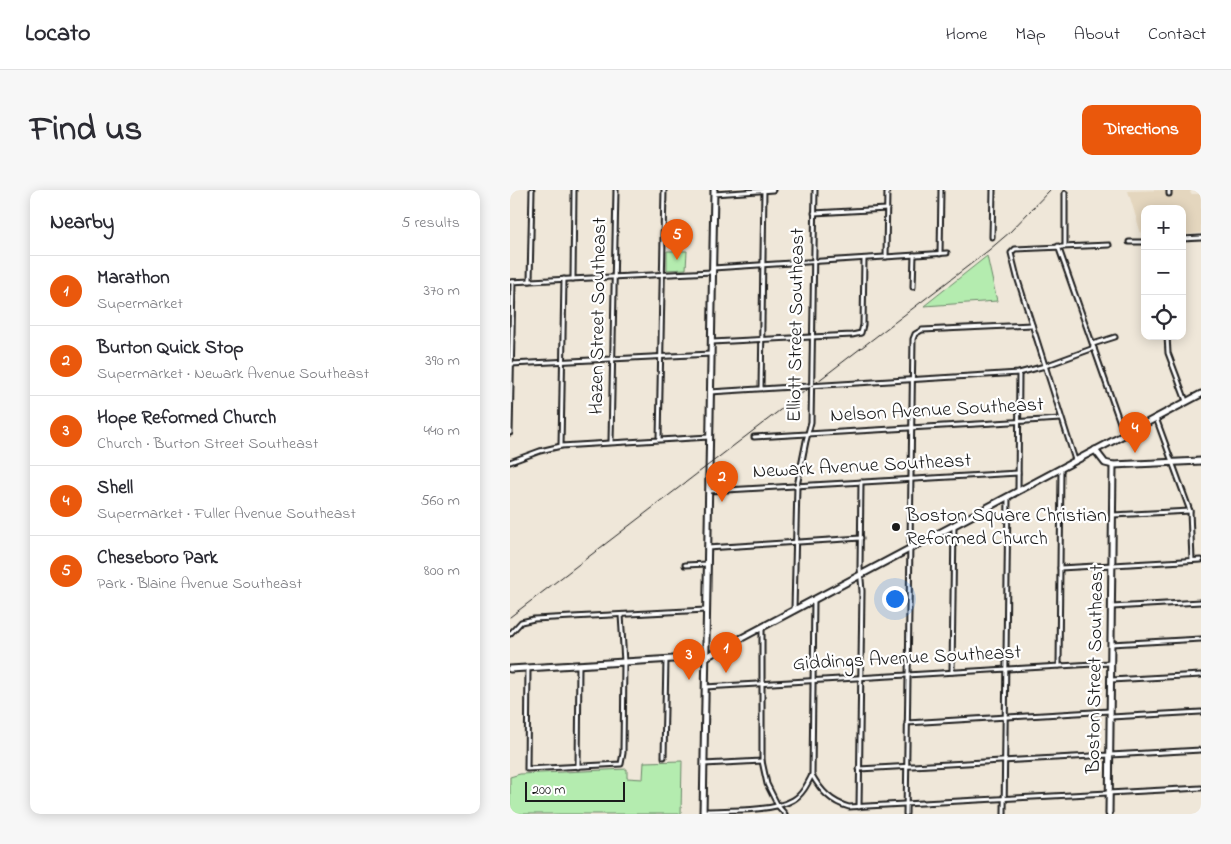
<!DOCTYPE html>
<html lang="en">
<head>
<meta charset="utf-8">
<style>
	:root { --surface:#fff; --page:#f7f7f7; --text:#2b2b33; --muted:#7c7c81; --line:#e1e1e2; --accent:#ea580c }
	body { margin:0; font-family:"Indie Flower",sans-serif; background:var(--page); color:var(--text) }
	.controls { position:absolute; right:15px; top:15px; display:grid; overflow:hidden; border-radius:10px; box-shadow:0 2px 12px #0003 }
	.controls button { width:45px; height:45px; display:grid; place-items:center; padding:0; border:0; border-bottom:1px solid var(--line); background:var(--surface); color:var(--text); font:25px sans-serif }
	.scale { position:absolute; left:15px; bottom:12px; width:100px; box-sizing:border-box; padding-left:5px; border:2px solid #1c1c1c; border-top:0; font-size:14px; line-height:18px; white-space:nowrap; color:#1c1c1c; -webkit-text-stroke:4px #fff; paint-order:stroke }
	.you { position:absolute; left:384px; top:408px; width:18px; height:18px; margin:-12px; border:4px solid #fff; border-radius:50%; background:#1a73e8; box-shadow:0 0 0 8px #1a73e833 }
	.badge { display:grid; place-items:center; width:32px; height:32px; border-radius:50%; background:var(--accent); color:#fff; font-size:16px; font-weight:700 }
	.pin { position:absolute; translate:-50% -41px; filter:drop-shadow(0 1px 2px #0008) }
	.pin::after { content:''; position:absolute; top:26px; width:18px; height:15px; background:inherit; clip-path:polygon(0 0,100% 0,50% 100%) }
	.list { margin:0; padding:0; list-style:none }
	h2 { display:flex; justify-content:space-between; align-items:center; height:65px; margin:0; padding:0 20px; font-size:21px }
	h2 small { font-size:16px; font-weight:400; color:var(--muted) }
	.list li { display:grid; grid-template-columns:32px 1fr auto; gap:15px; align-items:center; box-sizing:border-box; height:70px; padding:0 20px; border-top:1px solid var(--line) }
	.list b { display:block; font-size:19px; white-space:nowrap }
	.list p { margin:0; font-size:16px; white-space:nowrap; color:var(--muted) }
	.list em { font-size:16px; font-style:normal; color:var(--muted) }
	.icon { flex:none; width:28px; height:28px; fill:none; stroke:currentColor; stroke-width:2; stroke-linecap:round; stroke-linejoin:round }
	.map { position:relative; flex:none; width:691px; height:624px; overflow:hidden; border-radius:10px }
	header { display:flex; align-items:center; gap:30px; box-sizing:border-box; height:70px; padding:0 25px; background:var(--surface); border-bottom:1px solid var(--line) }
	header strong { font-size:24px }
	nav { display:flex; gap:28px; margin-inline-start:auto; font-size:18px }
	.intro { display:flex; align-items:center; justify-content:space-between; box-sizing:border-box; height:120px; padding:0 30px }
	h1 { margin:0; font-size:35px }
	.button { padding:12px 22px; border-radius:10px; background:var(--accent); color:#fff; font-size:18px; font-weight:700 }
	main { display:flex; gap:30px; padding:0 30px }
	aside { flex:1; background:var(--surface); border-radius:10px; box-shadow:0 2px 12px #0003 }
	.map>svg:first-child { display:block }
	.built { fill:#e4d6be }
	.green { fill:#b4ecaf; stroke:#688466 }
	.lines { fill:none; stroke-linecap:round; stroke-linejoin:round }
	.street-casing { stroke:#1c1c1c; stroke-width:7 }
	.secondary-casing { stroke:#1c1c1c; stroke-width:9 }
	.street { stroke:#fff; stroke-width:3 }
	.secondary { stroke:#fff; stroke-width:5 }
	.rail { stroke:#1c1c1c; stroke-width:1 }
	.poi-dot { fill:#1c1c1c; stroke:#fff; stroke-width:2 }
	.labels { text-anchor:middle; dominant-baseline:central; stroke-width:4.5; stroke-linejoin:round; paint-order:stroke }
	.street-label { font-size:20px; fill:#1c1c1c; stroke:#fff }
	.poi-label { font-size:20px; fill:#1c1c1c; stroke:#fff; text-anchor:start }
</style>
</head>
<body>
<header>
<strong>Locato</strong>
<nav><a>Home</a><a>Map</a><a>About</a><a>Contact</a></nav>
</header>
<div class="intro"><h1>Find us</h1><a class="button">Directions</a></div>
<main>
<aside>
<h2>Nearby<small>5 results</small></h2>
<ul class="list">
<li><span class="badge">1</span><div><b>Marathon</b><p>Supermarket</p></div><em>370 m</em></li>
<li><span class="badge">2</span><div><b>Burton Quick Stop</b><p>Supermarket · Newark Avenue Southeast</p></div><em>390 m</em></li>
<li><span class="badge">3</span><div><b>Hope Reformed Church</b><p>Church · Burton Street Southeast</p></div><em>440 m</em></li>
<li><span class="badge">4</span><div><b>Shell</b><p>Supermarket · Fuller Avenue Southeast</p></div><em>560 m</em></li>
<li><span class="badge">5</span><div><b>Cheseboro Park</b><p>Park · Blaine Avenue Southeast</p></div><em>800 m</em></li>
</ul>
</aside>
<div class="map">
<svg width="691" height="624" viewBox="0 0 691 624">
	<rect width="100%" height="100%" fill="#efe7d9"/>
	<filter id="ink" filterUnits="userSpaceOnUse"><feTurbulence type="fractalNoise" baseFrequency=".02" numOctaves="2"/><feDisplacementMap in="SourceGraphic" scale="10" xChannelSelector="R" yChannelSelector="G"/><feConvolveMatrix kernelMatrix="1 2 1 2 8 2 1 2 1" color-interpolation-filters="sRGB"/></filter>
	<g filter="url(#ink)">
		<polygon class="built" points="656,0 657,7 662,6 662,0 681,0 680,3 682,4 691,4 691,43 672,45 672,19 635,19 635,47 632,47 618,1"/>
		<g class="green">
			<polygon points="157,61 177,61 176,79 157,80"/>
			<polygon points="477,66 487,111 414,116"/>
			<polygon points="172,571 171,624 0,624 0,587 10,584 117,579 117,588 133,589 134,572"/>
		</g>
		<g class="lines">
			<defs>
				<g id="street">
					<polyline points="204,4 263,0"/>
					<polyline points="659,4 659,0"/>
					<polyline points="304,23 377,19"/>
					<polyline points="482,47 483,0"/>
					<polyline points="672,49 691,48"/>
					<polyline points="619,52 635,52"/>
					<polyline points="548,56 614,244"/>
					<polyline points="555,56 555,3"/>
					<polyline points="430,64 431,0"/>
					<polyline points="376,67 377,0"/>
					<polyline points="203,78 437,63"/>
					<polyline points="63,89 64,0"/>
					<polyline points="20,91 22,0"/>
					<polyline points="0,92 202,82"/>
					<polyline points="403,97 404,65"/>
					<polyline points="657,146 658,163 676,211"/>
					<polyline points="202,152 342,145 351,143 353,135 354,69"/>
					<polyline points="583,154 605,147"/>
					<polyline points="1,174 201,164"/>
					<polyline points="251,198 254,0"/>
					<polyline points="200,202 509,183 535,176 584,158"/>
					<polyline points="646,228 680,321 682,370"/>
					<polyline points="0,243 3,92"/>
					<polyline points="244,247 551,229"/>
					<polyline points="149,249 154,0"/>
					<polyline points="101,252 106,0"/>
					<polyline points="51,256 54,89"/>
					<polyline points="565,270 507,87 501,63 505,59 599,55"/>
					<polyline points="0,272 30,261 51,256 199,247"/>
					<polyline points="508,300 509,183"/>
					<polyline points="199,301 508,283"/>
					<polyline points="603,325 680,321"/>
					<polyline points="197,358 351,348"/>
					<polyline points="175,375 197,374"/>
					<polyline points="550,378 691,370"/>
					<polyline points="602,417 691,412"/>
					<polyline points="284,419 287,296 296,251 301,232 305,0"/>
					<polyline points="252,438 252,571 257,594 268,616 275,624"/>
					<polyline points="0,444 11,432 24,429 196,420"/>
					<polyline points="601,454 691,449"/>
					<polyline points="549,476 551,278"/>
					<polyline points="18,478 17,579 111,574 113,563 114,472 111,425"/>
					<polyline points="442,482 444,335"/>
					<polyline points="601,490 691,485"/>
					<polyline points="195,497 600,473"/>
					<polyline points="601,527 691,522"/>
					<polyline points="397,533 600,521"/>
					<polyline points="154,567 156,470"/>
					<polyline points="194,574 252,571"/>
					<polyline points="68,577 69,475"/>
					<polyline points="349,579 691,560"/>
					<path d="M302,585c9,16 19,27 37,32l352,-19"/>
					<polyline points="349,617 352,401 350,378 351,292"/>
					<path d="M193,621c24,-1 70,1 90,-11 9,-5 14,-15 19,-25l2,-176"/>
					<polyline points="396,624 403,149 405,144 412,140 522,135"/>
					<polyline points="494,624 498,307"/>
				</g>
				<g id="secondary">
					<polyline points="585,260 595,273 603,275 691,271"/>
					<polyline points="0,479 196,467 691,204"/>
					<polyline points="193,624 204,0"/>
					<polyline points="599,624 603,275"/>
				</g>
			</defs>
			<use href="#street" class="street-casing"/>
			<use href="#secondary" class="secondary-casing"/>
			<use href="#street" class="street"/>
			<use href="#secondary" class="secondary"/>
			<polyline class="rail" points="0,427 479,60 500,42 540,0"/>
		</g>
	</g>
	<circle class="poi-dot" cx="386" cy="337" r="5"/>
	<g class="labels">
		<g class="street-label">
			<text transform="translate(89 126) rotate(-89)">Hazen Street Southeast</text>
			<text transform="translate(287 135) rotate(-89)">Elliott Street Southeast</text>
			<text transform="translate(427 221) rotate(-3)">Nelson Avenue Southeast</text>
			<text transform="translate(352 277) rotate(-3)">Newark Avenue Southeast</text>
			<text transform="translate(397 469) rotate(-3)">Giddings Avenue Southeast</text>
			<text transform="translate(586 479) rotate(-89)">Boston Street Southeast</text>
		</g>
		<g class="poi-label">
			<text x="396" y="326">Boston Square Christian<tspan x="396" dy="23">Reformed Church</tspan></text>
		</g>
	</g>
</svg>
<div class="controls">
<button>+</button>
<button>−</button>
<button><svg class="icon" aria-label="locate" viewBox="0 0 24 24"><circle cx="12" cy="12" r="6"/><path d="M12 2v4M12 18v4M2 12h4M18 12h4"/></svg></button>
</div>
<div class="scale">200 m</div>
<div class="you"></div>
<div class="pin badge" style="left:216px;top:483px">1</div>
<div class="pin badge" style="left:212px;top:312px">2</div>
<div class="pin badge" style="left:179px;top:490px">3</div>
<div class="pin badge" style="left:625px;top:263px">4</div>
<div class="pin badge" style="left:167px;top:70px">5</div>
</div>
</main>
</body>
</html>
